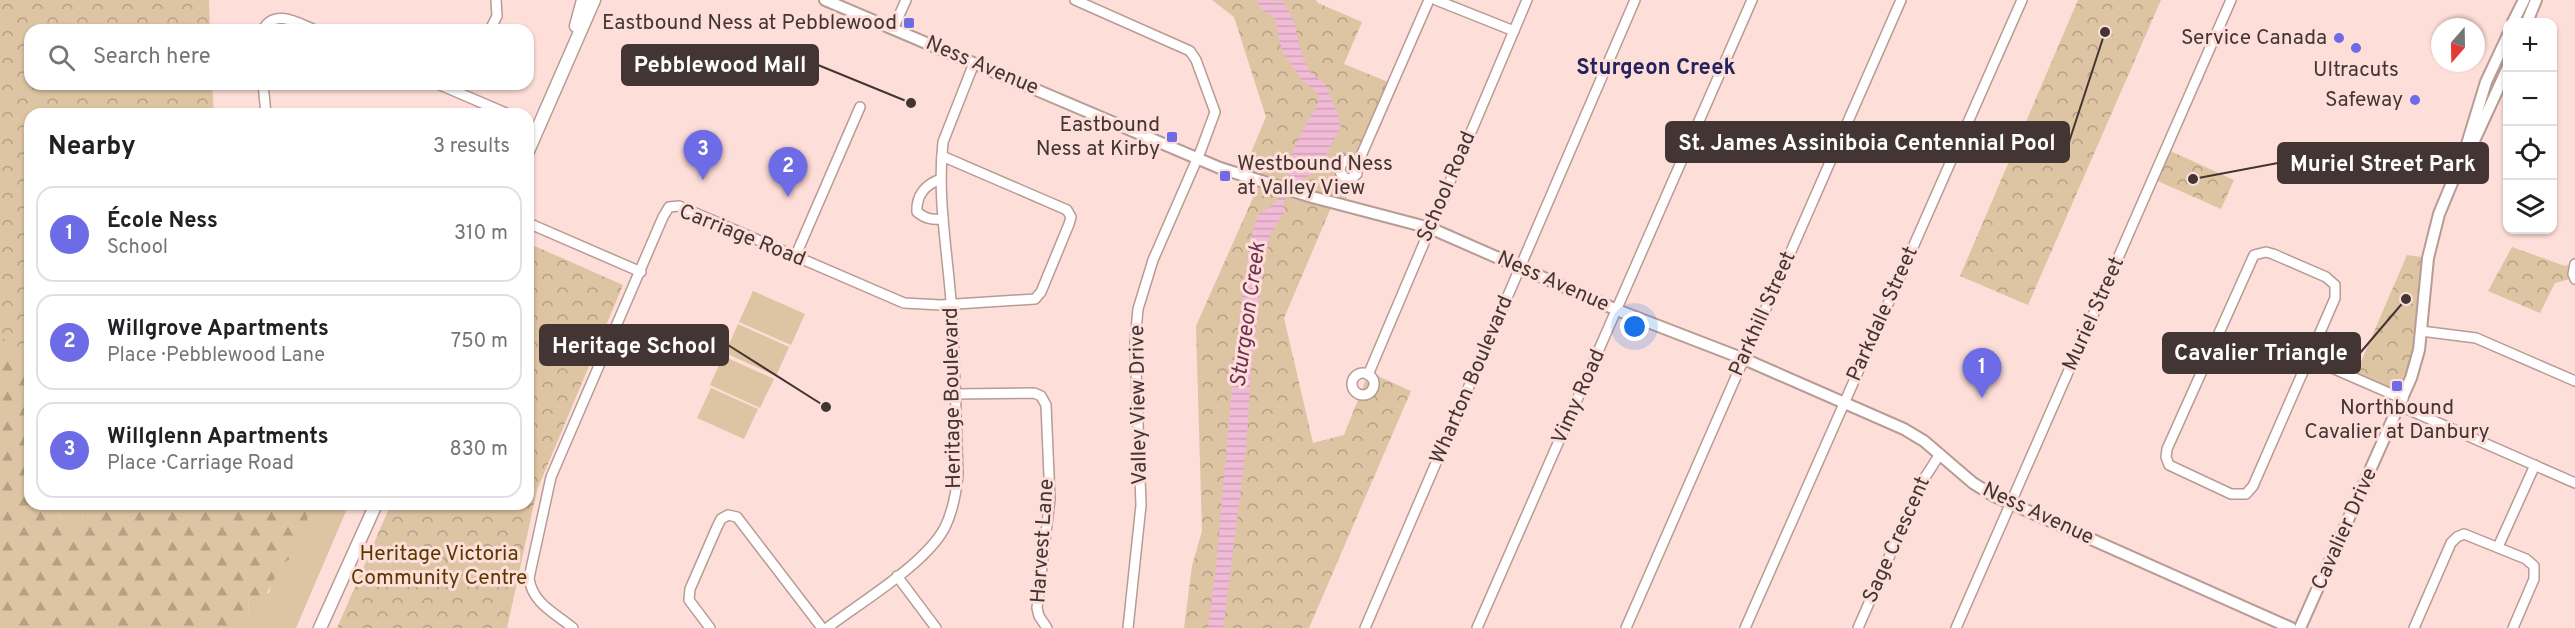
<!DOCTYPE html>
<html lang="en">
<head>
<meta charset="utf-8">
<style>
	:root { --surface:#fff; --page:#f6f6f6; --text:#202124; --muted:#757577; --line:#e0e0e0; --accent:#6d6be6 }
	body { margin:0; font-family:Overpass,sans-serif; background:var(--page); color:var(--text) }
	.controls { position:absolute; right:18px; top:18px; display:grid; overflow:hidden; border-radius:12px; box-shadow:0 2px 4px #0004 }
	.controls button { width:54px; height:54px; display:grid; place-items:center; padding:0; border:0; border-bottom:2px solid var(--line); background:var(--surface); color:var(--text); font:30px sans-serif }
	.compass { position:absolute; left:2431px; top:18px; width:54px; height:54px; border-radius:50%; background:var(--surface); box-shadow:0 2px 4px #0004; rotate:200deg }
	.you { position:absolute; left:1635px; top:327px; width:21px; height:21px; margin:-15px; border:4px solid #fff; border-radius:50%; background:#1a73e8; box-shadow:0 0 0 9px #1a73e833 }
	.badge { display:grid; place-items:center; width:39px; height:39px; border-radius:50%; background:var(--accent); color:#fff; font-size:20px; font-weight:700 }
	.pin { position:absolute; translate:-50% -50px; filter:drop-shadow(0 2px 3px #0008) }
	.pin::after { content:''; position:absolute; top:32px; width:21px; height:18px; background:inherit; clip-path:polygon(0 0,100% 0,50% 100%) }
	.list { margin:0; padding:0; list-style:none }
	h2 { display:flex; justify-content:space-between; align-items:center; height:78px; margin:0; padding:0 24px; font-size:26px }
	h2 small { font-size:20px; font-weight:400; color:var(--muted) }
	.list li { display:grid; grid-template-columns:39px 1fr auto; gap:18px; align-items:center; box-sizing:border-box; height:96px; margin:0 12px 12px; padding:0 12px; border:2px solid var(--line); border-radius:18px }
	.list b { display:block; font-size:22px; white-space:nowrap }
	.list p { margin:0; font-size:20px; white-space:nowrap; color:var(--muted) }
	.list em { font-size:20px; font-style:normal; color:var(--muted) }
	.icon { flex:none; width:33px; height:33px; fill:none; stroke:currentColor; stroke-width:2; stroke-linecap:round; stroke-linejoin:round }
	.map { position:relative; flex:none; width:2575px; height:628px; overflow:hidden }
	.search { position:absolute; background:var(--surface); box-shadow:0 2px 4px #0004; left:24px; top:24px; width:510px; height:66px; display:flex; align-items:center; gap:15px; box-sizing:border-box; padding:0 21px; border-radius:18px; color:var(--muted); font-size:22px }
	.panel { position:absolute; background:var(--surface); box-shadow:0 2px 4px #0004; left:24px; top:108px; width:510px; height:402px; border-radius:18px }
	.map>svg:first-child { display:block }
	.grass { fill:#ddc4a2 }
	.forest { fill:url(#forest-firs) }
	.park { fill:url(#park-crowns) }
	.water { fill:url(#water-rules) }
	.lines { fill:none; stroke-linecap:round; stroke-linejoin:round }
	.minor-casing { stroke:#b89b95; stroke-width:12 }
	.tertiary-casing { stroke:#b89b95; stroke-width:14 }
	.secondary-casing { stroke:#b89b95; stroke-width:15 }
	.minor { stroke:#fff; stroke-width:9 }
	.tertiary { stroke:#fff; stroke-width:10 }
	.secondary { stroke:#fff; stroke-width:12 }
	.poi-dot { fill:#6d6be6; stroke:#feded9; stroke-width:2 }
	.labels { text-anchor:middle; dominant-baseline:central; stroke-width:6; stroke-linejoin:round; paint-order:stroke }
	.poi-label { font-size:21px; fill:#423533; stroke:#feded9; text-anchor:end }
	.street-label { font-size:21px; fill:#423533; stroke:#feded9 }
	.park-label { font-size:21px; fill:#5a3900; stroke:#feded9 }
	.neighbourhood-label { font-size:22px; font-weight:bold; fill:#25235d; stroke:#feded9 }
	.water-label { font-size:22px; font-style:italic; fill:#6f3055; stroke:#feded9 }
	.leader { fill:none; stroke:#423533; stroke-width:2 }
	.callout-dot { fill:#423533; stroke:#feded9; stroke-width:2 }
	.callout { fill:#423533; stroke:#423533; stroke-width:2 }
	.callout-label { font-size:22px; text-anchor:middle; font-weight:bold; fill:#fff }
</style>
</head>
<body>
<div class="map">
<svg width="2575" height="628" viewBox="0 0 2575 628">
	<defs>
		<pattern id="forest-firs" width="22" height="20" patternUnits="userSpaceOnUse" patternTransform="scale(1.5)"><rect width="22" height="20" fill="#ddc4a2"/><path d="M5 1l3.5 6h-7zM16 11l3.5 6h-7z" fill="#b5a085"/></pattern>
		<pattern id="park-crowns" width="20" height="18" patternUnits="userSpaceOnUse" patternTransform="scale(1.5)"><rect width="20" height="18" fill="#ddc4a2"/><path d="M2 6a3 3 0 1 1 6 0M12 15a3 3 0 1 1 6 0" fill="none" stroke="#b5a085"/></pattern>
		<pattern id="water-rules" width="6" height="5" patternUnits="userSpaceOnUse" patternTransform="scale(1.5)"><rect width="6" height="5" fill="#f1bbd7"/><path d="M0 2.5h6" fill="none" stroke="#d0a1b9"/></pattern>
	</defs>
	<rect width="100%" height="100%" fill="#feded9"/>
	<g class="grass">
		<polygon points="753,291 805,314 791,345 739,322"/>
		<polygon points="738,324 789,347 776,376 725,353"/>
		<polygon points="723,356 774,379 760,408 710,385"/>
		<polygon points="711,388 758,409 744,439 697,418"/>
		<path d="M63,504h10l9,7 1,8 -6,11 -5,2c-7,-5 -8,-13 -14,-19z"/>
		<polygon points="305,504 349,504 296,628 231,628 249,614 248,600 254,596 269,593 272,580 281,565 294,556 308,509"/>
	</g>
	<polygon class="forest" points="30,211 30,504 63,504 58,513 72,532 77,530 83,519 82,511 73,504 305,504 308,509 306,538 294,556 281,565 264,599 254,596 248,600 249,614 231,628 0,628 0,230"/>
	<g class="park">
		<polygon points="0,0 209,0 210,30 30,30 30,84 212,84 214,114 30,114 30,372 0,334"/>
		<polygon points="1212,0 1316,0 1318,3 1362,22 1344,64 1393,84 1357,165 1345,178 1341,189 1347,198 1333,203 1284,318 1313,443 1344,435 1369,372 1411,391 1309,628 1184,628 1192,566 1202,531 1196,326 1260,182 1241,176 1266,117 1234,17"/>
		<polygon points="2078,0 2161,0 2028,305 1960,276"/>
		<polygon points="2166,149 2234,180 2221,209 2153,179"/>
		<polygon points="528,243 623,285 537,490 507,628 337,628 391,504 528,504"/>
		<polygon points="2512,247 2565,266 2575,263 2574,278 2555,283 2540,313 2488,291"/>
		<polygon points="2407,255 2428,258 2419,350 2403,399 2354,378"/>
	</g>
	<path class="water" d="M1256,0l27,1c3,6 8,14 11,21 6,22 7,50 31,61l14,35 2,9 -23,43 -21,13 -14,19 2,9 -15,24 -7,36 -12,101 -5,77 -23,179h-15l8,-61 19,-214 15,-113 8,-25 18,-13 15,-20c-10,-23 18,-60 28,-81l-1,-7 -17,-15 -19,-28 -7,-33 -14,-9z"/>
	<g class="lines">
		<defs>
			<g id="minor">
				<polyline points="1075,0 1190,51 1196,60 1215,112 1201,150 1153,260 1138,309 1135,342 1141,505 1128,628"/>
				<polyline points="1436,0 1514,31"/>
				<polyline points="893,29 906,0"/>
				<path d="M263,30c11,-22 35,-7 52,0"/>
				<polyline points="490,30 497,16 496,0"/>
				<polyline points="263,84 266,114"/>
				<polyline points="438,84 508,114"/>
				<polyline points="1357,165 1352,160 1347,160 1341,164 1340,172 1345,178 1350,179 1357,174 1357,165 1429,0"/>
				<path d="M941,179c-15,5 -25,16 -24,33 9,7 15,8 26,7"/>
				<polyline points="528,223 641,272"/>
				<polyline points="795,257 860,107"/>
				<polyline points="2575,264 2573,274 2575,279"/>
				<polyline points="2421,331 2476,338 2575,381"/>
				<polyline points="2309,358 2335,298 2335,285 2326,277 2273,254 2266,252 2254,255 2167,449 2166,457 2169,465 2231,494 2246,494 2253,486 2309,358 2403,399"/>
				<circle cx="1363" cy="384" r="11"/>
				<polyline points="1368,375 1527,0"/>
				<polyline points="954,394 1034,393 1041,396 1046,405 1050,499 1037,608 1039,616 1047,628"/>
				<polyline points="2400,406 2575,483"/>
				<polyline points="2498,547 2535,465"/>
				<polyline points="897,576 936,628"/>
				<path d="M573,628c-18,-15 -41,-25 -44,-50l22,-101 112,-260 6,-10 10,-1 225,97 37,2 94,-6 6,-7 28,-68 2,-7 -4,-7 -125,-54"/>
				<polyline points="710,628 689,600 690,589 717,527 721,519 728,515 737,517 822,628"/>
				<path d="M827,628c34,-26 97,-63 117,-99 9,-17 12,-35 14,-54 -2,-58 -3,-116 -7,-174 -4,-52 -14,-106 -8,-159l31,-79"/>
				<polyline points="1365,628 1635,0"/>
				<polyline points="1477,628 1752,0"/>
				<polyline points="1626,628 1901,0"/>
				<polyline points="1745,628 2022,0"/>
				<polyline points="1858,628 1922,482 1940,454"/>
				<polyline points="1956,628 2231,0"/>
				<polyline points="2414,628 2451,543 2457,537 2464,534 2526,559 2534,566 2534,579 2513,628"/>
			</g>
			<g id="tertiary">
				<polyline points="825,0 1220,168 1312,197 1430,228 1617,310 1744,359 1904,429 1924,441 1973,483 1994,496 2291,628"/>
				<polyline points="2513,22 2524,0"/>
				<polyline points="2527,22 2536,0"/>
				<polyline points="2464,154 2473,143 2508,67"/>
				<polyline points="2300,628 2411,378 2419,350 2428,258 2439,214 2464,154 2486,82 2508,35"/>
			</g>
			<g id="secondary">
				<polyline points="576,26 583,0"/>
				<polyline points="528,151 594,0"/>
				<polyline points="320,628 376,504"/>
			</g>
		</defs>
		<use href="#minor" class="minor-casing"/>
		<use href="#tertiary" class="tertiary-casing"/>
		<use href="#secondary" class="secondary-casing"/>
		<use href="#minor" class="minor"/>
		<use href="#tertiary" class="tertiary"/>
		<use href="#secondary" class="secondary"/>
	</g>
	<g class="poi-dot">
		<rect x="903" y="17" width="12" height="12" rx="3"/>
		<circle cx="2339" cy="38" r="6"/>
		<circle cx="2356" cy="48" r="6"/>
		<circle cx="2415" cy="100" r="6"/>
		<rect x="1166" y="131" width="12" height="12" rx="3"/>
		<rect x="1219" y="170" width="12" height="12" rx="3"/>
		<rect x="2391" y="380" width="12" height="12" rx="3"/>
	</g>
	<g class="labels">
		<g class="poi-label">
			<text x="897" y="23">Eastbound Ness at Pebblewood</text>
			<text x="2327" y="38">Service Canada</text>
			<text x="2356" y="70" text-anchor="middle">Ultracuts</text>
			<text x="2403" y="100">Safeway</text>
			<text x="1160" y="125">Eastbound<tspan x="1160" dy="24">Ness at Kirby</tspan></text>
			<text x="1237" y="164" text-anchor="start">Westbound Ness<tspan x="1237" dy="24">at Valley View</tspan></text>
			<text x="2397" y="408" text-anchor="middle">Northbound<tspan x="2397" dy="24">Cavalier at Danbury</tspan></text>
		</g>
		<g class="street-label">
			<text transform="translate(982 66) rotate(23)">Ness Avenue</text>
			<text transform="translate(1447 187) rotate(-67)">School Road</text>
			<text transform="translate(742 236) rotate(22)">Carriage Road</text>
			<text transform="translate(1553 282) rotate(24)">Ness Avenue</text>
			<text transform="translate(1763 314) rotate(-66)">Parkhill Street</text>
			<text transform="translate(1883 314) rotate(-66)">Parkdale Street</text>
			<text transform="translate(2094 314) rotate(-66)">Muriel Street</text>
			<text transform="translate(1472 380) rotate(-67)">Wharton Boulevard</text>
			<text transform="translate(1579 397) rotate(-66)">Vimy Road</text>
			<text transform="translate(953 398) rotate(-91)">Heritage Boulevard</text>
			<text transform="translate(1139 405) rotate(-91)">Valley View Drive</text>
			<text transform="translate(2038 514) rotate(25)">Ness Avenue</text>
			<text transform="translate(2345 529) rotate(-66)">Cavalier Drive</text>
			<text transform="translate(1897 540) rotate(-66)">Sage Crescent</text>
			<text transform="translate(1043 541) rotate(-86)">Harvest Lane</text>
		</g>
		<g class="park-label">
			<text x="439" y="554">Heritage Victoria<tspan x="439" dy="24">Community Centre</tspan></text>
		</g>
		<g class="neighbourhood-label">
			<text x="1656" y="68">Sturgeon Creek</text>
		</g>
		<g class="water-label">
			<text transform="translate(1249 315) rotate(-82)">Sturgeon Creek</text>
		</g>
	</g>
	<path class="leader" d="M911 103L818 65M2105 32L2069 142M2193 179L2278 163M826 407L728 345M2406 299L2360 353"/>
	<g class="callout-dot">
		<circle cx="911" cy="103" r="6"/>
		<circle cx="2105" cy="32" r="6"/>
		<circle cx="2193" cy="179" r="6"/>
		<circle cx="826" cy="407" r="6"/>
		<circle cx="2406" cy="299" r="6"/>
	</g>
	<g class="callout">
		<rect x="622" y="45" width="196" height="40" rx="6"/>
		<rect x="1666" y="122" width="403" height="40" rx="6"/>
		<rect x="2278" y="143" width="210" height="40" rx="6"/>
		<rect x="540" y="325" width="188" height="40" rx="6"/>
		<rect x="2163" y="333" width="197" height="40" rx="6"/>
	</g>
	<g class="callout-label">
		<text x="720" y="72">Pebblewood Mall</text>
		<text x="1867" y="150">St. James Assiniboia Centennial Pool</text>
		<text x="2383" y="171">Muriel Street Park</text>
		<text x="634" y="353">Heritage School</text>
		<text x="2261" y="360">Cavalier Triangle</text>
	</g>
</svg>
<div class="controls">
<button>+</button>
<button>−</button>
<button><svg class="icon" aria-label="locate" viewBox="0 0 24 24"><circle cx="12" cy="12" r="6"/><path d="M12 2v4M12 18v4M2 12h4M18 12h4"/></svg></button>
<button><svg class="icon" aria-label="layers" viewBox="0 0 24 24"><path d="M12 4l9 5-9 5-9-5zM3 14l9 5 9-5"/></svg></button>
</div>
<svg class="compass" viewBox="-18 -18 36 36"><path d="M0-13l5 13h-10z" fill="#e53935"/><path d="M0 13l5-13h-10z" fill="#757577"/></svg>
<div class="you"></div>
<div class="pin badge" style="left:1982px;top:398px">1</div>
<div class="pin badge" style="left:788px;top:197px">2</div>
<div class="pin badge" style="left:703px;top:180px">3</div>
<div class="search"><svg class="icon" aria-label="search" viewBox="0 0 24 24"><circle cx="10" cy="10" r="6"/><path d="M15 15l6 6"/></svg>Search here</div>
<section class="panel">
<h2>Nearby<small>3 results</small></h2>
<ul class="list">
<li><span class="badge">1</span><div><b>École Ness</b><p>School</p></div><em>310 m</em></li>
<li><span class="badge">2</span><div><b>Willgrove Apartments</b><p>Place · Pebblewood Lane</p></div><em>750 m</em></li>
<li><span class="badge">3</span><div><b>Willglenn Apartments</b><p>Place · Carriage Road</p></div><em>830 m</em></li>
</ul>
</section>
</div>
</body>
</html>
